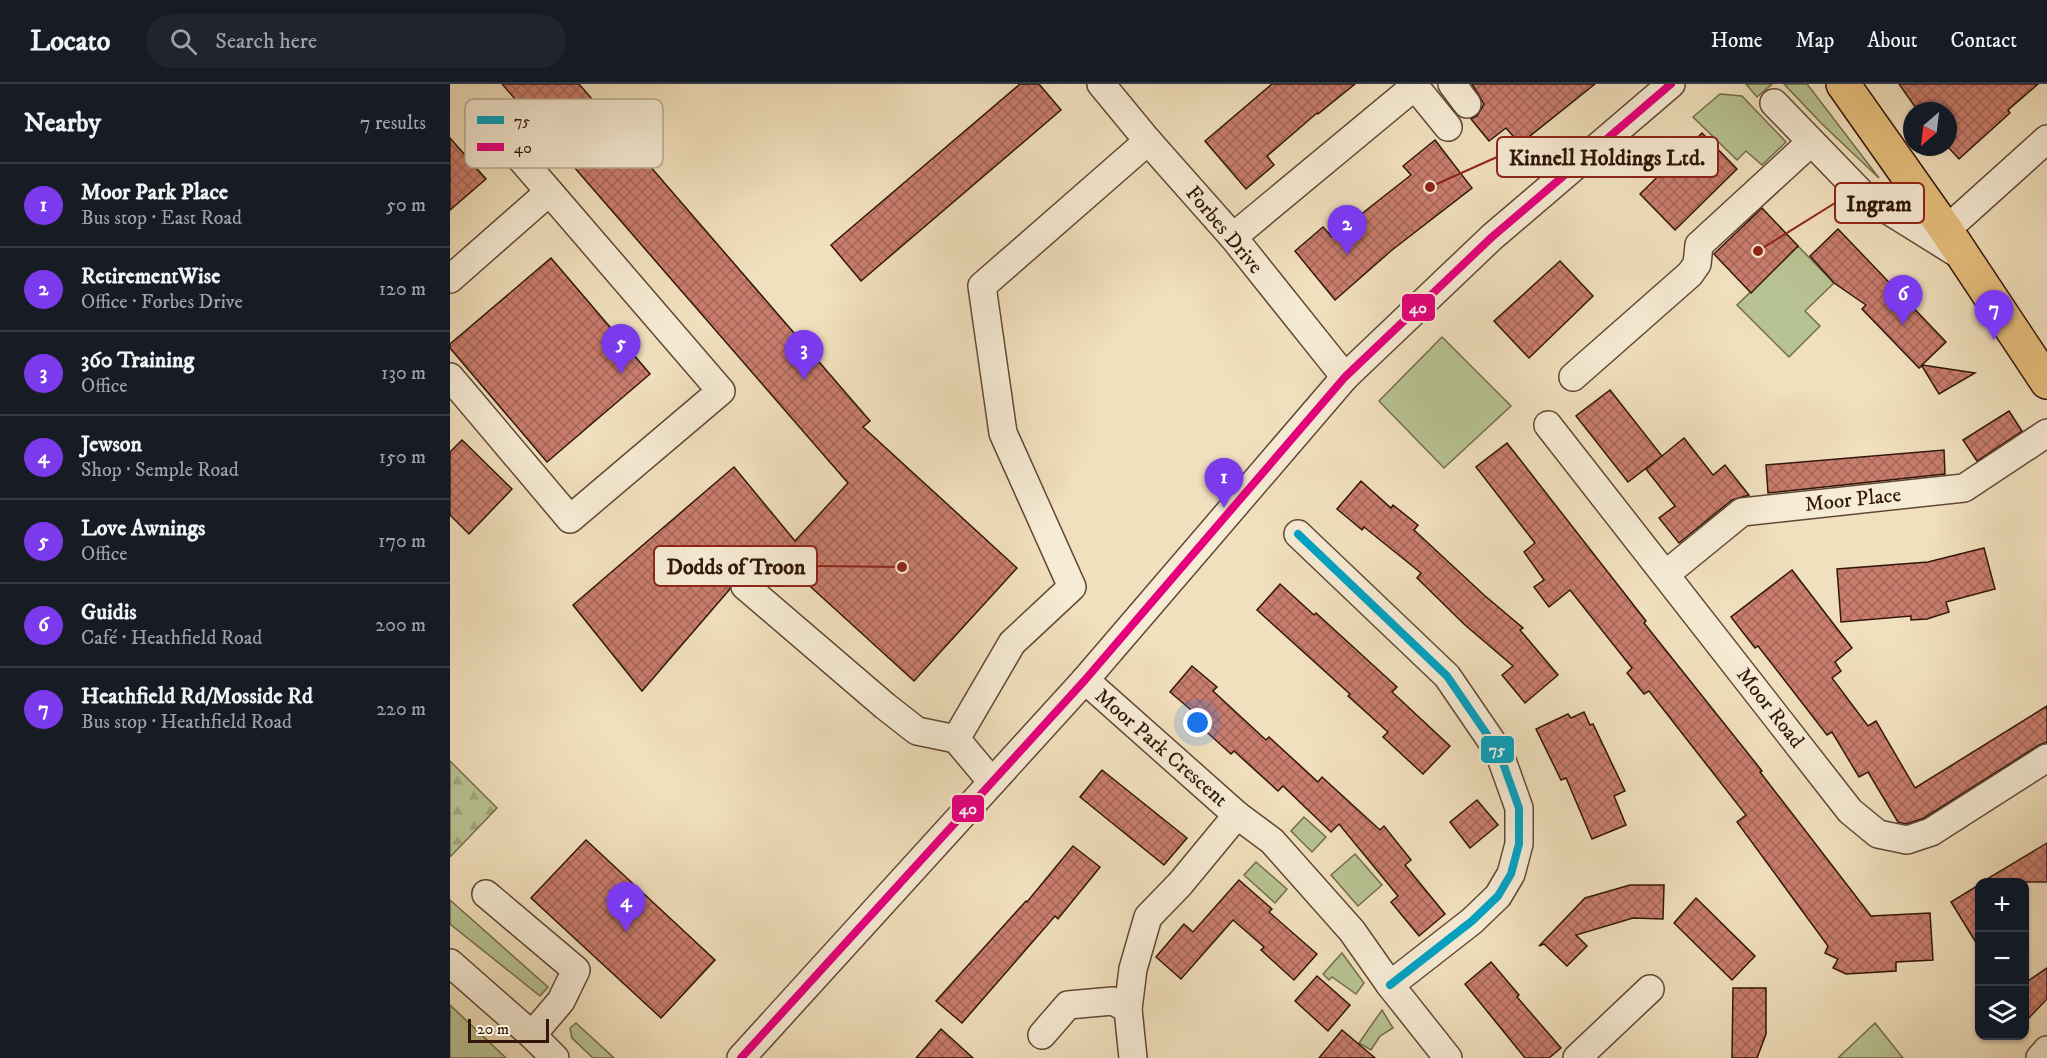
<!DOCTYPE html>
<html lang="en">
<head>
<meta charset="utf-8">
<style>
	:root { --surface:#171b24; --page:#20242c; --text:#f1f3f6; --muted:#9ea1a6; --line:#363941; --accent:#7c3aed }
	body { margin:0; font-family:"IM FELL DW Pica",serif; background:var(--page); color:var(--text) }
	.controls { position:absolute; right:18px; bottom:18px; display:grid; overflow:hidden; border-radius:12px; box-shadow:0 2px 4px #0004 }
	.controls button { width:54px; height:54px; display:grid; place-items:center; padding:0; border:0; border-bottom:2px solid var(--line); background:var(--surface); color:var(--text); font:30px sans-serif }
	.compass { position:absolute; left:1453px; top:18px; width:54px; height:54px; border-radius:50%; background:var(--surface); box-shadow:0 2px 4px #0004; rotate:208deg }
	.scale { position:absolute; left:18px; bottom:15px; width:81px; box-sizing:border-box; padding-left:6px; border:3px solid #311609; border-top:0; font-size:16px; line-height:21px; white-space:nowrap; color:#311609; -webkit-text-stroke:4px #f6ebd4; paint-order:stroke }
	.you { position:absolute; left:748px; top:639px; width:21px; height:21px; margin:-15px; border:4px solid #fff; border-radius:50%; background:#1a73e8; box-shadow:0 0 0 9px #1a73e833 }
	.badge { display:grid; place-items:center; width:39px; height:39px; border-radius:50%; background:var(--accent); color:#fff; font-size:20px; font-weight:700 }
	.pin { position:absolute; translate:-50% -50px; filter:drop-shadow(0 2px 3px #0008) }
	.pin::after { content:''; position:absolute; top:32px; width:21px; height:18px; background:inherit; clip-path:polygon(0 0,100% 0,50% 100%) }
	.list { margin:0; padding:0; list-style:none }
	h2 { display:flex; justify-content:space-between; align-items:center; height:78px; margin:0; padding:0 24px; font-size:26px }
	h2 small { font-size:20px; font-weight:400; color:var(--muted) }
	.list li { display:grid; grid-template-columns:39px 1fr auto; gap:18px; align-items:center; box-sizing:border-box; height:84px; padding:0 24px; border-top:2px solid var(--line) }
	.list b { display:block; font-size:22px; white-space:nowrap }
	.list p { margin:0; font-size:20px; white-space:nowrap; color:var(--muted) }
	.list em { font-size:20px; font-style:normal; color:var(--muted) }
	.icon { flex:none; width:33px; height:33px; fill:none; stroke:currentColor; stroke-width:2; stroke-linecap:round; stroke-linejoin:round }
	.map { position:relative; flex:none; width:1597px; height:974px; overflow:hidden }
	header { display:flex; align-items:center; gap:36px; box-sizing:border-box; height:84px; padding:0 30px; background:var(--surface); border-bottom:2px solid var(--line) }
	header strong { font-size:28px }
	nav { display:flex; gap:33px; margin-inline-start:auto; font-size:21px }
	.search { width:420px; height:54px; background:var(--page); display:flex; align-items:center; gap:15px; box-sizing:border-box; padding:0 21px; border-radius:33px; color:var(--muted); font-size:22px }
	main { display:flex }
	aside { flex:1; background:var(--surface) }
	.map>svg:first-child { display:block }
	.green { fill:#b8c393; stroke:#746c4e; stroke-width:1.5 }
	.forest { fill:url(#forest-firs); stroke:#746c4e; stroke-width:1.5 }
	.building { fill:url(#building-cross-hatch); stroke:#311609; stroke-width:1.5 }
	.lines { fill:none; stroke-linecap:round; stroke-linejoin:round }
	.minor-casing { stroke:#614836; stroke-width:30 }
	.major-casing { stroke:#311609; stroke-width:36 }
	.minor { stroke:#f6ebd4; stroke-width:27 }
	.major { stroke:#e8c07e; stroke-width:33 }
	.bus-1-casing { stroke:#f6ebd4; stroke-width:12 }
	.bus-2-casing { stroke:#f6ebd4; stroke-width:12 }
	.bus-1 { stroke:#02a2c4; stroke-width:8 }
	.bus-2 { stroke:#e5007d; stroke-width:8 }
	.labels { text-anchor:middle; dominant-baseline:central; stroke-width:4.5; stroke-linejoin:round; paint-order:stroke }
	.street-label { font-size:21px; fill:#311609; stroke:#f6ebd4 }
	.key { fill:#f6ebd4; stroke:#bbab97; stroke-width:1.5 }
	.key-label { font-size:16px; fill:#311609 }
	.leader { fill:none; stroke:#8f2418; stroke-width:2 }
	.callout-dot { fill:#8f2418; stroke:#f6ebd4; stroke-width:2 }
	.callout { fill:#f6ebd4; stroke:#8f2418; stroke-width:2 }
	.callout-label { font-size:22px; text-anchor:middle; font-weight:bold; fill:#311609 }
	.line-badge { stroke:#f6ebd4; stroke-width:2 }
	.badge-label { font-size:16px; text-anchor:middle; font-weight:bold; fill:#fff }
</style>
</head>
<body>
<header>
<strong>Locato</strong>
<div class="search"><svg class="icon" aria-label="search" viewBox="0 0 24 24"><circle cx="10" cy="10" r="6"/><path d="M15 15l6 6"/></svg>Search here</div>
<nav><a>Home</a><a>Map</a><a>About</a><a>Contact</a></nav>
</header>
<main>
<aside>
<h2>Nearby<small>7 results</small></h2>
<ul class="list">
<li><span class="badge">1</span><div><b>Moor Park Place</b><p>Bus stop · East Road</p></div><em>50 m</em></li>
<li><span class="badge">2</span><div><b>RetirementWise</b><p>Office · Forbes Drive</p></div><em>120 m</em></li>
<li><span class="badge">3</span><div><b>360 Training</b><p>Office</p></div><em>130 m</em></li>
<li><span class="badge">4</span><div><b>Jewson</b><p>Shop · Semple Road</p></div><em>150 m</em></li>
<li><span class="badge">5</span><div><b>Love Awnings</b><p>Office</p></div><em>170 m</em></li>
<li><span class="badge">6</span><div><b>Guidis</b><p>Café · Heathfield Road</p></div><em>200 m</em></li>
<li><span class="badge">7</span><div><b>Heathfield Rd/Mosside Rd</b><p>Bus stop · Heathfield Road</p></div><em>220 m</em></li>
</ul>
</aside>
<div class="map">
<svg width="1597" height="974" viewBox="0 0 1597 974">
	<defs>
		<pattern id="forest-firs" width="22" height="20" patternUnits="userSpaceOnUse" patternTransform="scale(1.5)"><rect width="22" height="20" fill="#b8c393"/><path d="M5 1l3.5 6h-7zM16 11l3.5 6h-7z" fill="#9fa77d"/></pattern>
		<pattern id="building-cross-hatch" width="8" height="8" patternUnits="userSpaceOnUse" patternTransform="scale(1.5)"><rect width="8" height="8" fill="#c97d6d"/><path d="M0 0l8 8M0 8l8-8" fill="none" stroke="#a46558"/></pattern>
	</defs>
	<rect width="100%" height="100%" fill="#f1e0bd"/>
	<filter id="stains"><feTurbulence type="fractalNoise" baseFrequency=".00333" numOctaves="4"/><feColorMatrix values="0 0 0 0 .2 0 0 0 0 .09 0 0 0 0 .02 0 0 0 .5 -.17"/></filter>
	<radialGradient id="worn" r=".72"><stop offset=".6" stop-color="#630" stop-opacity="0"/><stop offset="1" stop-color="#630" stop-opacity=".3"/></radialGradient>
	<g class="green">
		<polygon points="1296,0 1322,0 1307,13"/>
		<polygon points="1334,0 1357,0 1429,94 1372,40"/>
		<polygon points="1270,10 1292,12 1336,58 1312,81 1296,67 1287,76 1243,33"/>
		<polygon points="1348,162 1384,199 1355,227 1370,242 1339,273 1287,221"/>
		<polygon points="992,253 1061,322 994,384 929,317"/>
		<polygon points="854,733 876,753 862,768 841,747"/>
		<polygon points="905,770 932,801 908,822 881,791"/>
		<polygon points="806,778 837,805 825,819 794,791"/>
		<polygon points="0,816 98,903 90,912 0,840"/>
		<polygon points="892,869 914,899 906,910 882,893 879,896 873,890"/>
		<polygon points="0,921 56,974 0,974"/>
		<polygon points="932,926 943,944 930,952 921,966 909,959"/>
		<polygon points="126,939 164,974 143,974 122,954 120,944"/>
		<polygon points="1425,939 1453,974 1388,974"/>
	</g>
	<polygon class="forest" points="0,677 47,724 0,773"/>
	<g class="building">
		<polygon points="52,0 129,0 420,337 413,343 567,484 464,597 317,463 296,487 289,487 283,491 280,499 280,505 192,607 123,521 284,383 345,457 398,399"/>
		<polygon points="570,0 589,0 611,26 411,197 381,161"/>
		<polygon points="822,0 905,0 868,30 867,29 817,72 824,81 796,105 755,57"/>
		<polygon points="1022,0 1145,0 1070,60 1056,44 1039,57 1021,35 1027,32 1034,20"/>
		<polygon points="1449,0 1588,0 1558,26 1560,29 1509,75 1498,63 1498,27 1468,27"/>
		<polygon points="1252,49 1287,85 1225,146 1190,110"/>
		<polygon points="0,54 36,95 0,126"/>
		<polygon points="985,56 1022,104 942,166 885,216 845,167 873,143 882,153 961,91 953,82"/>
		<polygon points="1312,124 1348,162 1301,209 1264,170"/>
		<polygon points="1388,145 1496,258 1472,281 1525,289 1489,310 1472,282 1469,284 1412,225 1416,221 1384,199 1360,172"/>
		<polygon points="101,174 200,290 97,378 0,264 0,260"/>
		<polygon points="1110,177 1143,212 1079,274 1044,237"/>
		<polygon points="1160,306 1212,372 1178,398 1126,332"/>
		<polygon points="1559,327 1572,347 1527,377 1513,356"/>
		<polygon points="1234,354 1263,391 1275,381 1299,411 1282,416 1229,459 1209,434 1225,422 1196,385"/>
		<polygon points="12,356 62,405 19,450 0,431 0,368"/>
		<polygon points="1057,359 1196,537 1194,539 1312,687 1310,688 1421,832 1480,829 1483,876 1446,878 1446,887 1396,890 1383,884 1388,875 1375,869 1378,862 1287,738 1296,731 1199,607 1194,610 1177,589 1182,584 1120,506 1099,523 1084,503 1094,496 1074,468 1085,459 1026,383"/>
		<polygon points="1494,366 1495,390 1318,409 1316,381"/>
		<polygon points="911,397 941,424 943,421 968,441 964,446 1034,511 1073,544 1070,546 1108,591 1075,619 1052,591 1063,582 1015,541 967,494 971,489 914,443 912,446 887,425"/>
		<polygon points="1534,464 1545,505 1496,518 1499,528 1477,535 1461,536 1461,532 1391,538 1387,485 1478,478"/>
		<polygon points="1342,486 1402,564 1385,578 1391,587 1382,594 1418,642 1426,637 1465,704 1597,622 1597,658 1589,661 1474,734 1456,740 1448,738 1418,688 1409,693 1382,648 1377,651 1308,562 1305,564 1281,533"/>
		<polygon points="830,500 864,531 866,529 947,603 942,608 1000,662 973,690 933,653 938,648 898,612 900,610 807,526"/>
		<polygon points="742,582 767,603 763,607 816,656 819,653 868,698 872,693 930,746 934,742 961,776 955,781 995,830 969,852 941,818 948,812 889,740 881,748 833,702 828,707 784,667 781,670 749,641 753,636 720,608"/>
		<polygon points="1134,628 1140,641 1143,640 1175,707 1164,712 1176,741 1142,755 1116,694 1111,696 1086,645 1118,630 1121,634"/>
		<polygon points="652,686 737,754 714,781 630,713"/>
		<polygon points="1027,716 1048,741 1020,764 1000,738"/>
		<polygon points="136,756 265,876 211,934 81,814"/>
		<polygon points="1597,759 1597,798 1532,798"/>
		<polygon points="623,762 650,783 608,835 605,832 512,939 486,917 576,817 577,818"/>
		<polygon points="789,796 822,825 819,828 867,870 844,896 811,866 814,863 783,836 731,895 706,873 734,840 743,848"/>
		<polygon points="1530,800 1530,865 1501,818"/>
		<polygon points="1180,801 1214,801 1213,835 1183,834 1126,851 1137,862 1117,882 1094,860 1089,862 1135,814"/>
		<polygon points="1246,814 1305,872 1282,896 1224,839"/>
		<polygon points="1041,878 1069,911 1067,913 1111,964 1099,974 1075,974 1015,900"/>
		<polygon points="1597,884 1597,915 1575,938 1575,899"/>
		<polygon points="867,892 900,921 878,947 845,917"/>
		<polygon points="1283,904 1316,904 1316,950 1307,974 1282,974"/>
		<polygon points="491,945 523,974 466,974"/>
		<polygon points="892,946 925,974 869,974"/>
	</g>
	<g class="lines">
		<defs>
			<g id="minor">
				<polyline points="651,0 698,57 783,153 895,293"/>
				<polyline points="963,0 998,43"/>
				<polyline points="1002,0 1017,20"/>
				<polyline points="1324,19 1412,110 1510,171"/>
				<polyline points="1496,146 1597,55"/>
				<polyline points="783,153 965,2"/>
				<polyline points="0,195 99,108"/>
				<polyline points="0,293 120,435 271,307 34,32"/>
				<polyline points="1123,293 1240,190 1247,180 1249,161 1361,58"/>
				<polyline points="1098,341 1400,727 1428,750 1457,756 1481,748 1597,674"/>
				<polyline points="848,450 997,592 1049,668 1069,724 1069,760 1061,790 1048,812 1022,837 940,901"/>
				<polyline points="1216,490 1292,428 1514,404 1597,349"/>
				<polyline points="295,502 435,622 467,647 506,655"/>
				<polyline points="635,596 787,731 822,757 902,847 940,901 998,974"/>
				<polyline points="542,698 506,655 562,559 622,503 553,349 532,202 698,57"/>
				<polyline points="36,810 126,886 111,917 82,951"/>
				<polyline points="0,879 82,951 105,974"/>
				<polyline points="592,951 618,921 663,917 678,925"/>
				<polyline points="291,974 635,596 895,293 1042,153 1221,0"/>
				<polyline points="683,974 678,925 683,885 698,833 730,800 787,731"/>
				<polyline points="1127,974 1200,905"/>
				<polyline points="1590,974 1597,966"/>
			</g>
			<polyline id="major" points="1393,0 1496,146 1597,298"/>
		</defs>
		<use href="#minor" class="minor-casing"/>
		<use href="#major" class="major-casing"/>
		<use href="#minor" class="minor"/>
		<use href="#major" class="major"/>
		<defs>
			<polyline id="bus-1" points="848,450 997,592 1049,668 1069,724 1069,760 1061,790 1048,812 1022,837 940,901"/>
			<polyline id="bus-2" points="291,974 635,596 895,293 1042,153 1221,0"/>
		</defs>
		<use href="#bus-1" class="bus-1-casing"/>
		<use href="#bus-2" class="bus-2-casing"/>
		<use href="#bus-1" class="bus-1"/>
		<use href="#bus-2" class="bus-2"/>
	</g>
	<g class="labels">
		<g class="street-label">
			<text transform="translate(774 146) rotate(50)">Forbes Drive</text>
			<text transform="translate(1403 416) rotate(-6)">Moor Place</text>
			<text transform="translate(1320 624) rotate(52)">Moor Road</text>
			<text transform="translate(711 664) rotate(41)">Moor Park Crescent</text>
		</g>
	</g>
	<rect x="15" y="15" width="198" height="69" rx="9" class="key"/>
	<rect x="27" y="32" width="27" height="8" fill="#02a2c4"/>
	<rect x="27" y="59" width="27" height="8" fill="#e5007d"/>
	<g class="key-label">
		<text x="64" y="42">75</text>
		<text x="64" y="69">40</text>
	</g>
	<path class="leader" d="M980 103L1047 73M1308 167L1385 119M452 483L367 482"/>
	<g class="callout-dot">
		<circle cx="980" cy="103" r="6"/>
		<circle cx="1308" cy="167" r="6"/>
		<circle cx="452" cy="483" r="6"/>
	</g>
	<g class="callout">
		<rect x="1047" y="53" width="221" height="40" rx="6"/>
		<rect x="1385" y="99" width="89" height="40" rx="6"/>
		<rect x="204" y="462" width="163" height="40" rx="6"/>
	</g>
	<g class="callout-label">
		<text x="1157" y="81">Kinnell Holdings Ltd.</text>
		<text x="1429" y="127">Ingram</text>
		<text x="286" y="490">Dodds of Troon</text>
	</g>
	<g class="line-badge">
		<rect x="951" y="209" width="35" height="29" rx="6" fill="#e5007d"/>
		<rect x="1030" y="651" width="35" height="29" rx="6" fill="#02a2c4"/>
		<rect x="501" y="710" width="34" height="29" rx="6" fill="#e5007d"/>
	</g>
	<g class="badge-label">
		<text x="968" y="229">40</text>
		<text x="1047" y="671">75</text>
		<text x="518" y="730">40</text>
	</g>
	<rect width="100%" height="100%" filter="url(#stains)"/>
	<rect width="100%" height="100%" fill="url(#worn)"/>
</svg>
<div class="controls">
<button>+</button>
<button>−</button>
<button><svg class="icon" aria-label="layers" viewBox="0 0 24 24"><path d="M12 4l9 5-9 5-9-5zM3 14l9 5 9-5"/></svg></button>
</div>
<svg class="compass" viewBox="-18 -18 36 36"><path d="M0-13l5 13h-10z" fill="#e53935"/><path d="M0 13l5-13h-10z" fill="#9ea1a6"/></svg>
<div class="scale">20 m</div>
<div class="you"></div>
<div class="pin badge" style="left:774px;top:424px">1</div>
<div class="pin badge" style="left:897px;top:171px">2</div>
<div class="pin badge" style="left:354px;top:296px">3</div>
<div class="pin badge" style="left:176px;top:848px">4</div>
<div class="pin badge" style="left:171px;top:290px">5</div>
<div class="pin badge" style="left:1453px;top:241px">6</div>
<div class="pin badge" style="left:1544px;top:256px">7</div>
</div>
</main>
</body>
</html>
